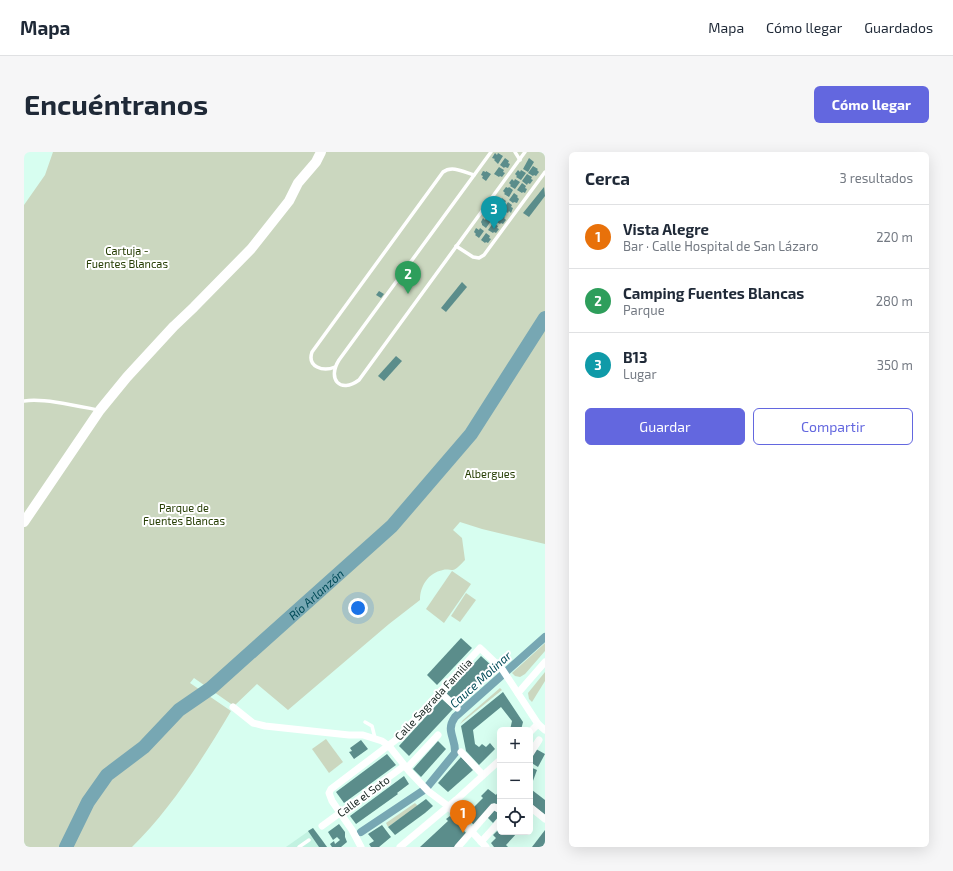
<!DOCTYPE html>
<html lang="es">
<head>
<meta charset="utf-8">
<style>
	:root { --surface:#fff; --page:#f6f6f7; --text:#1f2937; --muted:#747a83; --line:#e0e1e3; --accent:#6367df }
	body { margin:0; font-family:"Exo 2",sans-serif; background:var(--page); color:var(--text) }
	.controls { position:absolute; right:12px; bottom:12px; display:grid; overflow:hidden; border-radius:6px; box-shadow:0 4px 16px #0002 }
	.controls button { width:36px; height:36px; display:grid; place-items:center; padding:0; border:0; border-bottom:1px solid var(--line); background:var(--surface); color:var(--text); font:20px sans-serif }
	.you { position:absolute; left:334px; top:456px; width:14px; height:14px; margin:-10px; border:3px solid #fff; border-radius:50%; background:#1a73e8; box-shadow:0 0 0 6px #1a73e833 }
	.badge { display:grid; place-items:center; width:26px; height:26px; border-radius:50%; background:var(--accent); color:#fff; font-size:13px; font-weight:700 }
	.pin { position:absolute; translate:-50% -33px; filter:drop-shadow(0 1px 2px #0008) }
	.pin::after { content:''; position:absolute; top:21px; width:14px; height:12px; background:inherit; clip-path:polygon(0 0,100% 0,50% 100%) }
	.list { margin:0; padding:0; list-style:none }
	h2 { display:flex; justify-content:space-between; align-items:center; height:52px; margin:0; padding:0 16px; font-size:17px }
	h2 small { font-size:13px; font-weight:400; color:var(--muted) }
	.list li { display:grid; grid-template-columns:26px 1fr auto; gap:12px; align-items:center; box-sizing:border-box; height:64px; padding:0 16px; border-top:1px solid var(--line) }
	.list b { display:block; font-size:15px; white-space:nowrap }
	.list p { margin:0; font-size:13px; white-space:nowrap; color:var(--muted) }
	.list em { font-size:13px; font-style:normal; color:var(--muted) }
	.actions { display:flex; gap:8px; padding:12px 16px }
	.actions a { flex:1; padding:9px 0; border:1px solid var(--accent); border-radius:6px; text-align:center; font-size:14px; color:var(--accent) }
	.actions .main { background:var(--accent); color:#fff }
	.icon { flex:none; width:22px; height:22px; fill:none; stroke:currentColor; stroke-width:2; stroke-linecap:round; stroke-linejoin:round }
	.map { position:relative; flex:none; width:521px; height:695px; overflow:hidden; border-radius:6px }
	header { display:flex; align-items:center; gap:24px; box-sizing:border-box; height:56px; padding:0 20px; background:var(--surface); border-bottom:1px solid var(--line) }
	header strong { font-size:19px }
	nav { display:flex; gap:22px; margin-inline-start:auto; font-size:14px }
	.intro { display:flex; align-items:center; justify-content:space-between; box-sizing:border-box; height:96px; padding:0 24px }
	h1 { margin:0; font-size:28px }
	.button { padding:10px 18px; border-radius:6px; background:var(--accent); color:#fff; font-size:14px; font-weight:700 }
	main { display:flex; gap:24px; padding:0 24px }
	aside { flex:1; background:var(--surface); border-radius:6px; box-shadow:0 4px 16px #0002 }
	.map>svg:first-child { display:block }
	.built { fill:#c2f2e1 }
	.green { fill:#cbd7bf }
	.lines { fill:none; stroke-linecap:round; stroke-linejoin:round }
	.canal { stroke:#77a7b3; stroke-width:8 }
	.river { stroke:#77a7b3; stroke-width:14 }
	.building { fill:#5b8d8b }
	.lane { stroke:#fff; stroke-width:3.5 }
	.street { stroke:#fff; stroke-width:7 }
	.secondary { stroke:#fff; stroke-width:10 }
	.labels { text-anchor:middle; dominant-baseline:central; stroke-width:4; stroke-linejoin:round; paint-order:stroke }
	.park-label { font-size:11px; fill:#273e05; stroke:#fff }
	.street-label { font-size:11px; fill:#172520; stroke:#fff }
	.water-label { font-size:12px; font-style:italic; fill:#004b58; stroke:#fff }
</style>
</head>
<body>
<header>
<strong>Mapa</strong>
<nav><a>Mapa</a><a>Cómo llegar</a><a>Guardados</a></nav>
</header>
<div class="intro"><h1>Encuéntranos</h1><a class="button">Cómo llegar</a></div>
<main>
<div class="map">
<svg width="521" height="695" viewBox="0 0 521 695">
	<rect width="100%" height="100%" fill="#d7fef0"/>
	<polygon class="built" points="289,676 303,695 262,695"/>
	<g class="green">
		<path d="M29,0h492v392l-63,-15 -22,-7 -7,8 9,8 3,22c-3,3 -8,9 -12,10 -3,0 -7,-1 -10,0 -15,3 -23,16 -23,30l-31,24 -101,86 -31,-26 -23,22 -40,-28 -4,5 41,28c-28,47 -60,98 -99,136h-108v-642l21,-30z"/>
		<polygon points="428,419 447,432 420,471 402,457"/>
		<polygon points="442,441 452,448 436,470 427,464"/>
		<polygon points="521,491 521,499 501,522 496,525 491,524 488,521"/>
		<polygon points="521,520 521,529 508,550 505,547 504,541"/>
		<polygon points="476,536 478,538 436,572 439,568"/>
		<polygon points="302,587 319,610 305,621 288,597"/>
		<polygon points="391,651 394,654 364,675 362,671"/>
	</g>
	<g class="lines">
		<g class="canal">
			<path d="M404,634l27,-33c1,-15 -10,-22 0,-36l90,-80"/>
			<polyline points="337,680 400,638"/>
		</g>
		<path class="river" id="s1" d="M42,695l22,-45 19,-27 37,-28 35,-37 32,-22 181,-162 79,-92 74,-116"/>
	</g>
	<g class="building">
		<polygon points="471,1 473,3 474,1 479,4 474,12 470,8 471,7 468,6"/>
		<polygon points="481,6 485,9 484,11 486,12 484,16 481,15 480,16 476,13"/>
		<polygon points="505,6 510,10 504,20 499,17"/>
		<polygon points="509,14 514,17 513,18 515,20 512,24 510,23 509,24 504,21"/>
		<polygon points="475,15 480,18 479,20 481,21 478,25 476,24 475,25 470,22"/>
		<polygon points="494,18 496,20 497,18 502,21 497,28 492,25 493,24 491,22"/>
		<polygon points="459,19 462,20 462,19 467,22 462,29 458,26 459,24 457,23"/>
		<polygon points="503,22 508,25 507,27 509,28 506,32 504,31 503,33 498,29"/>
		<polygon points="488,27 490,29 491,27 496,30 491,37 486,34 487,33 485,31"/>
		<polygon points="498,31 502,34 501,36 503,37 501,41 499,40 498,41 493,38"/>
		<polygon points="482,35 484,36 485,35 489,38 485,45 480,42 481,41 479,39"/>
		<polygon points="520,35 521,44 505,65 499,61"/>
		<polygon points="490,41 494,44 493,45 495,47 493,51 490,50 489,51 485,48"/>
		<polygon points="475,46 477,48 478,46 482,49 478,56 473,53 474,52 472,50"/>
		<polygon points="484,50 488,53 487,55 489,56 487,61 485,59 484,61 479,58"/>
		<polygon points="467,56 469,58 470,56 475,59 470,67 465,64 466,62 464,61"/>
		<polygon points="476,62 481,65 480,66 482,68 479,72 477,71 476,72 471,69"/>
		<polygon points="459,66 461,68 462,66 467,69 462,76 458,73 458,72 457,70"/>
		<polygon points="469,71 474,74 473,76 475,77 472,81 470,80 469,81 464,78"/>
		<polygon points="452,76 455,78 456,76 460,79 455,86 451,83 452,82 450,80"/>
		<polygon points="462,81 466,84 465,86 467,87 464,91 462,90 461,91 457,88"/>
		<polygon points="438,130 443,135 422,160 417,156"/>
		<polygon points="355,139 360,142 357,146 352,143"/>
		<polygon points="372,204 378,209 360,229 354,224"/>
		<polygon points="437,486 448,496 413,533 403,523"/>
		<polygon points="457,504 468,514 433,552 422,542"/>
		<polygon points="479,540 499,570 497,578 486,578 488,569 477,555 449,578 451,592 455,595 458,592 462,595 466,591 471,597 455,613 442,599 437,574"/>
		<polygon points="418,547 429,557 385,604 375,594"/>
		<polygon points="337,588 344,597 330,607 325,600 328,599 326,596"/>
		<polygon points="414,589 422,597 397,625 389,617"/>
		<polygon points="512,597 521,602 514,615 506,610"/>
		<polygon points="363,602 372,613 320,651 312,640"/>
		<polygon points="437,605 449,618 424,640 414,631"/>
		<polygon points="506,615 513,618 506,637"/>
		<polygon points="380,624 385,632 373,641 374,642 332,672 326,664"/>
		<polygon points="464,637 472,643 476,637 476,651 474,654 470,651 450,673 441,664 459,646 457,644"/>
		<polygon points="508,638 521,648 521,663 506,651 506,640"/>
		<polygon points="402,647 409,654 401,661 371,683 364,675"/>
		<polygon points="471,657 476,662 476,663 469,671 463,665"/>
		<polygon points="426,664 443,682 430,695 396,695 424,669 422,667"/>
		<polygon points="315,672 321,680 321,685 323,690 317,695 308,695 306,692 310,689 311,692 316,688 313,685 309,688 304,680"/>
		<polygon points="358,673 367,685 355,695 347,695 345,692 350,689 344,682"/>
		<polygon points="289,676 298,688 303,695 295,695 284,679"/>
		<polygon points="476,676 476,680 494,680 482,693 484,695 470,695 467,691 472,686 469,683"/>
		<polygon points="521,678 521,695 508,695"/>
	</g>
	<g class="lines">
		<g class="lane">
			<path d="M467,0l-152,208c-12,19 1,34 20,20l166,-228"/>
			<polyline points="491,0 496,8"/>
			<polyline points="432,94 449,105 455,106 460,103 521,20"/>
			<path d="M311,215c-12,5 -28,0 -23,-15l131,-180c9,-7 21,0 31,3"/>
			<path d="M0,249c20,-3 54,5 74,9"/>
			<polyline points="341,570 348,574 351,586"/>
			<polyline points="275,695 285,688"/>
		</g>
		<g class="street">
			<polyline points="416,540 433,556"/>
			<polyline points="494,541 521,510"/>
			<polyline points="209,555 229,571 241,574 325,583 339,583 358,589 365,594 385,619 404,639 424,654 462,695"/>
			<polyline points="506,580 514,572"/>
			<polyline points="437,600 459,623"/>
			<polyline points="506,602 515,588"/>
			<polyline points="383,616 414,583"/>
			<polyline points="506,655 521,667"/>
			<polyline points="298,674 380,614"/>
			<polyline points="457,690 476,669"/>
			<polyline points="337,695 328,678 308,649 305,641 307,637 373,587 456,496 478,517 514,572 521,578"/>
			<polyline points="376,695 432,648 476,608"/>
			<polyline points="434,695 469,655 471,655 476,658"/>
		</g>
		<polyline class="secondary" points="0,370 76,258 103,225 150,174 170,155 227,97 265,49 274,31 292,10 297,0"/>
	</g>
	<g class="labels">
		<g class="park-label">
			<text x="103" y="98">Cartuja -<tspan x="103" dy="13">Fuentes Blancas</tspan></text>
			<text x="466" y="321">Albergues</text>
			<text x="160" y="355">Parque de<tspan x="160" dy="13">Fuentes Blancas</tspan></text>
		</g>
		<g class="street-label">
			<text transform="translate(409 547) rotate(-47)">Calle Sagrada Familia</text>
			<text transform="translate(339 644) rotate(-36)">Calle el Soto</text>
		</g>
		<g class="water-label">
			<text stroke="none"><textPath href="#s1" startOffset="360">Río Arlanzón</textPath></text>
			<text transform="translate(456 527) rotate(-42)">Cauce Molinar</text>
		</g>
	</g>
</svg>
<div class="controls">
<button>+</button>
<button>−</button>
<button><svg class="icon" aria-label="locate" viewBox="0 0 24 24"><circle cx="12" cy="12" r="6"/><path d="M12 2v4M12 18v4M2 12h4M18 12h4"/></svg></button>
</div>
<div class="you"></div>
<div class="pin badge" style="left:439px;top:681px;background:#e8710a">1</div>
<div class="pin badge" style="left:384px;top:142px;background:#2e9e5b">2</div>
<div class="pin badge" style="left:470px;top:77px;background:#0f9aa8">3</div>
</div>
<aside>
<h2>Cerca<small>3 resultados</small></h2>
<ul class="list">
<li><span class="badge" style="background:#e8710a">1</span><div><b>Vista Alegre</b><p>Bar · Calle Hospital de San Lázaro</p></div><em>220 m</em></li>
<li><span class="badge" style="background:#2e9e5b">2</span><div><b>Camping Fuentes Blancas</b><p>Parque</p></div><em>280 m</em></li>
<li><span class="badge" style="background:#0f9aa8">3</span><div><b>B13</b><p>Lugar</p></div><em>350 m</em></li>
</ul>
<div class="actions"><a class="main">Guardar</a><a>Compartir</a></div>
</aside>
</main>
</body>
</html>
